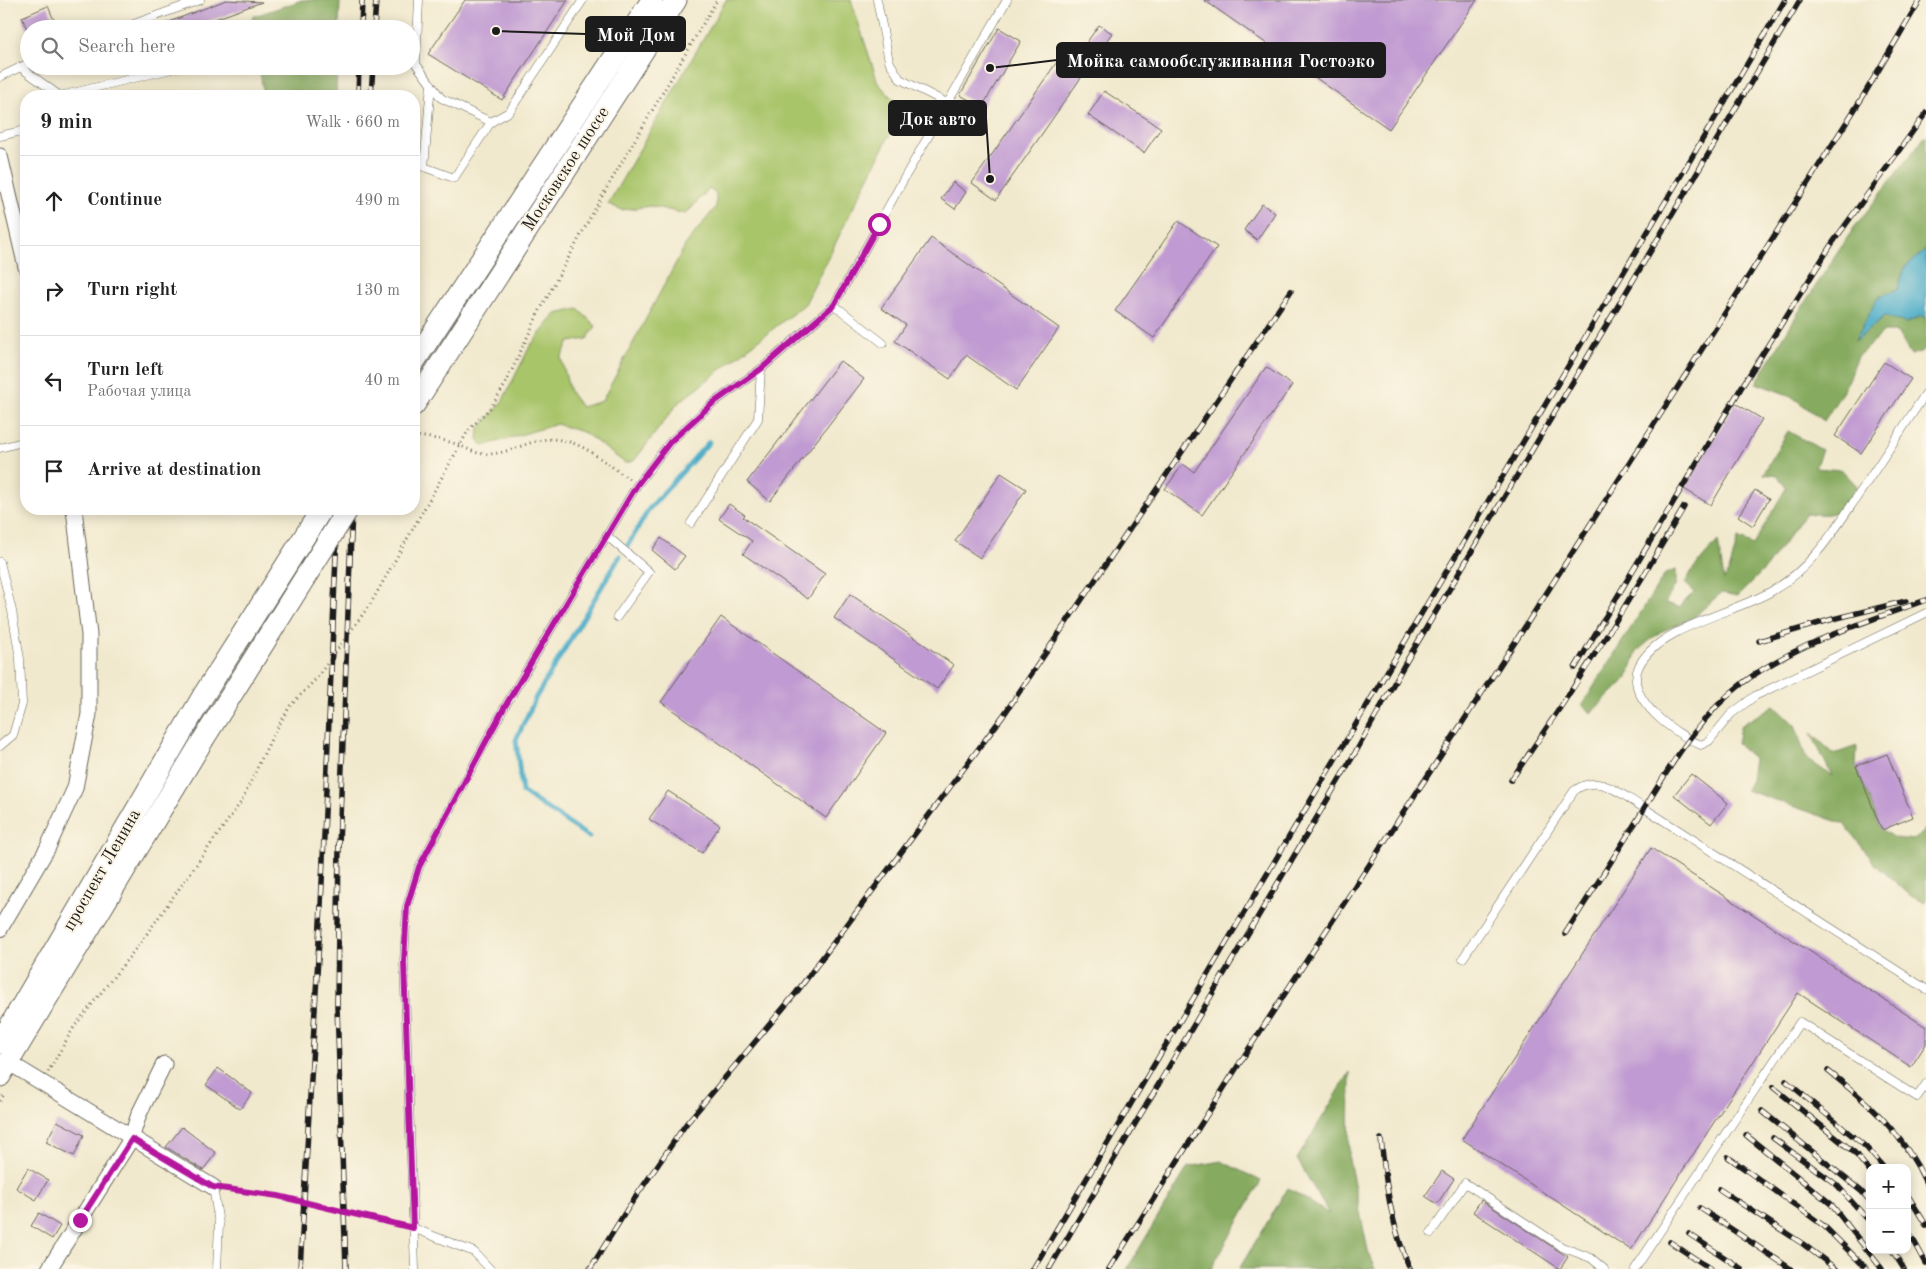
<!DOCTYPE html>
<html lang="en">
<head>
<meta charset="utf-8">
<style>
	:root { --surface:#fff; --page:#f6f6f6; --text:#222; --muted:#767676; --line:#e0e0e0 }
	body { margin:0; font-family:"Old Standard TT",serif; background:var(--page); color:var(--text) }
	.controls { position:absolute; right:15px; bottom:15px; display:grid; overflow:hidden; border-radius:10px; box-shadow:0 2px 12px #0003 }
	.controls button { width:45px; height:45px; display:grid; place-items:center; padding:0; border:0; border-bottom:1px solid var(--line); background:var(--surface); color:var(--text); font:25px sans-serif }
	.stop { position:absolute; width:15px; height:15px; margin:-11px; border:4px solid #b5179e; border-radius:50%; background:#fff }
	.stop.end { background:#b5179e; border-color:#fff; box-shadow:0 1px 5px #0008 }
	.list { margin:0; padding:0; list-style:none }
	h2 { display:flex; justify-content:space-between; align-items:center; height:65px; margin:0; padding:0 20px; font-size:21px }
	h2 small { font-size:16px; font-weight:400; color:var(--muted) }
	.list li { display:grid; grid-template-columns:32px 1fr auto; gap:15px; align-items:center; box-sizing:border-box; height:90px; padding:0 20px; border-top:1px solid var(--line) }
	.list b { display:block; font-size:19px; white-space:nowrap }
	.list p { margin:0; font-size:16px; white-space:nowrap; color:var(--muted) }
	.list em { font-size:16px; font-style:normal; color:var(--muted) }
	.icon { flex:none; width:28px; height:28px; fill:none; stroke:currentColor; stroke-width:2; stroke-linecap:round; stroke-linejoin:round }
	.map { position:relative; flex:none; width:1926px; height:1269px; overflow:hidden }
	.search { position:absolute; background:var(--surface); box-shadow:0 2px 12px #0003; left:20px; top:20px; width:400px; height:55px; display:flex; align-items:center; gap:12px; box-sizing:border-box; padding:0 18px; border-radius:28px; color:var(--muted); font-size:19px }
	.panel { position:absolute; background:var(--surface); box-shadow:0 2px 12px #0003; left:20px; top:90px; width:400px; height:425px; border-radius:20px }
	.map>svg:first-child { display:block }
	.green { fill:#a9c56b; stroke:#627044 }
	.forest { fill:#86aa5f; stroke:#51633e }
	.water { fill:#49acc8; stroke:#326472 }
	.lines { fill:none; stroke-linecap:round; stroke-linejoin:round }
	.stream { stroke:#49acc8; stroke-width:5 }
	.building { fill:#c09ad2 }
	.lane-casing { stroke:#67645a; stroke-width:9 }
	.street-casing { stroke:#67645a; stroke-width:17 }
	.secondary-casing { stroke:#67645a; stroke-width:23 }
	.path { stroke:#67645a; stroke-width:3; stroke-dasharray:1 4; stroke-linecap:butt }
	.lane { stroke:#fff; stroke-width:8 }
	.street { stroke:#fff; stroke-width:15 }
	.secondary { stroke:#fff; stroke-width:21 }
	.rail-casing { stroke:#1c1c1c; stroke-width:5.5 }
	.rail { stroke:#fcf5e5; stroke-width:4; stroke-dasharray:11; stroke-linecap:butt }
	.secondary-bridge-casing { stroke:#67645a; stroke-width:23; stroke-linecap:butt }
	.secondary-bridge { stroke:#fff; stroke-width:21 }
	.route { stroke:#b5179e; stroke-width:6 }
	.labels { text-anchor:middle; dominant-baseline:central; stroke-width:4; stroke-linejoin:round; paint-order:stroke }
	.street-label { font-size:18px; fill:#1c1c1c; stroke:#fcf5e5 }
	.leader { fill:none; stroke:#1c1c1c; stroke-width:2 }
	.callout-dot { fill:#1c1c1c; stroke:#fcf5e5; stroke-width:2 }
	.callout { fill:#1c1c1c; stroke:#1c1c1c; stroke-width:2 }
	.callout-label { font-size:19px; text-anchor:middle; font-weight:bold; fill:#fff }
</style>
</head>
<body>
<div class="map">
<svg width="1926" height="1269" viewBox="0 0 1926 1269">
	<rect width="100%" height="100%" fill="#fcf5e5"/>
	<filter id="ink" filterUnits="userSpaceOnUse"><feTurbulence type="fractalNoise" baseFrequency=".02" numOctaves="2"/><feDisplacementMap in="SourceGraphic" scale="10" xChannelSelector="R" yChannelSelector="G"/><feConvolveMatrix kernelMatrix="1 2 1 2 8 2 1 2 1" color-interpolation-filters="sRGB"/></filter>
	<filter id="wash" filterUnits="userSpaceOnUse"><feTurbulence type="fractalNoise" baseFrequency=".0096" numOctaves="4" result="noise"/><feDisplacementMap in="SourceGraphic" scale="20" xChannelSelector="R" yChannelSelector="G"/><feGaussianBlur stdDeviation="1.12" result="paint"/><feColorMatrix in="noise" values="0 0 0 0 0 0 0 0 0 0 0 0 0 0 0 0 0 1.4 0 .05"/><feComposite in="paint" operator="in"/></filter>
	<g filter="url(#wash)">
		<rect width="100%" height="100%" fill="#f1e9cd"/>
		<polygon class="green" points="726,0 851,0 878,83 900,107 896,122 805,304 678,403 634,461 625,463 585,433 557,424 483,446 478,439 479,428 501,404 530,346 556,314 578,309 596,326 587,339 569,342 561,358 570,392 581,407 602,401 686,244 716,207 716,194 709,189 686,214 651,206 622,210 608,204"/>
		<g class="forest">
			<polygon points="302,0 340,0 339,29 254,29 252,17"/>
			<polygon points="259,66 337,66 336,96 264,96"/>
			<polygon points="1926,135 1926,250 1905,267 1898,289 1878,297 1857,339 1885,316 1906,323 1921,316 1926,318 1926,350 1911,355 1897,332 1884,332 1858,356 1843,391 1824,421 1791,396 1756,383 1798,313 1853,229"/>
			<path d="M1788,431l34,19 -7,18 27,2 15,16c-19,27 -17,31 -51,27l-42,57 -26,26 -17,-3 -27,24 -34,15 -23,19 -9,26 -37,36 -9,-8 83,-131 11,-4v14l-11,19 14,4 15,-15 -9,-9 8,-14 25,-28 6,39 6,-12 8,-30 15,7 33,-57 -8,-12 -15,-2z"/>
			<polygon points="1774,705 1795,725 1806,758 1832,776 1811,733 1834,754 1857,746 1856,766 1882,830 1894,838 1914,840 1926,828 1926,903 1911,896 1876,865 1844,824 1746,790 1751,780 1754,759 1737,744 1740,726"/>
			<polygon points="1350,1072 1349,1160 1369,1255 1375,1269 1239,1269 1288,1188 1329,1214 1297,1159"/>
			<polygon points="1221,1161 1261,1181 1211,1269 1127,1269 1188,1167"/>
		</g>
		<polygon class="water" points="1926,250 1926,318 1921,316 1906,323 1885,316 1855,341 1878,297 1898,289 1905,267"/>
		<g class="lines">
			<g class="stream">
				<polyline points="628,545 649,509 709,442"/>
				<polyline points="589,837 522,792 516,740 536,697 620,556"/>
			</g>
		</g>
		<g id="blocks">
			<g class="building">
				<polygon points="226,0 262,2 187,29 151,29"/>
				<polygon points="465,0 568,0 502,100 428,54"/>
				<polygon points="1204,0 1477,0 1389,129"/>
				<polygon points="48,6 56,25 49,29 27,29 22,17"/>
				<polygon points="1099,25 1112,33 996,200 972,183 1059,59 1070,66"/>
				<polygon points="999,28 1021,41 982,107 960,95"/>
				<polygon points="1104,91 1161,128 1144,153 1088,115"/>
				<polygon points="953,182 966,192 955,209 941,199"/>
				<polygon points="1262,204 1275,213 1257,240 1244,230"/>
				<polygon points="1178,221 1217,247 1154,338 1115,311"/>
				<polygon points="931,238 1059,328 1016,390 966,355 950,379 895,341 906,325 881,308"/>
				<polygon points="840,361 864,379 770,501 747,482"/>
				<polygon points="1884,362 1911,379 1861,453 1835,436"/>
				<polygon points="1266,367 1292,385 1202,515 1165,489 1183,464 1194,472"/>
				<polygon points="1735,403 1762,419 1711,505 1684,489"/>
				<polygon points="1001,473 1026,489 980,558 955,541"/>
				<polygon points="1755,490 1769,499 1753,526 1738,516"/>
				<polygon points="729,504 745,515 743,517 825,574 808,599 743,554 752,541 719,519"/>
				<polygon points="661,538 685,556 675,569 652,550"/>
				<polygon points="850,594 954,665 937,689 834,618"/>
				<polygon points="721,617 886,733 826,818 661,702"/>
				<polygon points="1887,754 1913,817 1882,830 1856,766"/>
				<polygon points="1691,774 1728,803 1711,824 1674,795"/>
				<polygon points="668,791 720,825 702,853 649,819"/>
				<polygon points="1651,848 1926,1027 1926,1044 1911,1067 1798,993 1631,1250 1462,1139"/>
				<polygon points="218,1068 252,1093 240,1109 206,1085"/>
				<polygon points="57,1121 84,1135 74,1156 46,1142"/>
				<polygon points="182,1127 216,1153 203,1170 166,1147"/>
				<polygon points="28,1168 48,1180 36,1200 16,1188"/>
				<polygon points="1442,1171 1454,1179 1437,1204 1425,1196"/>
				<polygon points="1481,1200 1568,1257 1560,1269 1473,1212"/>
				<polygon points="39,1213 60,1226 52,1239 31,1226"/>
			</g>
		</g>
	</g>
	<g filter="url(#ink)">
		<use href="#blocks" fill-opacity="0" stroke="#67645a" stroke-width="1"/>
		<g class="lines">
			<defs>
				<g id="lane">
					<polyline points="419,0 416,64 441,98 491,122 509,112 583,0"/>
					<polyline points="877,0 889,61 900,79 947,103"/>
					<polyline points="120,29 200,0"/>
					<polyline points="20,67 60,96 184,66"/>
					<polyline points="0,77 29,63"/>
					<polyline points="431,84 424,167 454,178 491,122"/>
					<polyline points="0,136 26,130"/>
					<polyline points="834,305 883,343"/>
					<path d="M1926,393c-22,33 -44,67 -67,101 -26,38 -46,73 -87,97 -37,22 -113,35 -133,75 -16,33 38,69 62,79l8,-4 22,-27 24,-18 171,-83"/>
					<polyline points="0,448 26,441"/>
					<polyline points="691,523 758,419 761,369 834,305 906,175 1007,0"/>
					<polyline points="607,536 649,572 617,617"/>
					<polyline points="0,562 12,611 20,659 22,704 13,735 0,746"/>
					<path d="M1463,958l111,-167c25,-19 48,4 70,17l282,181"/>
					<polyline points="213,1187 219,1224 217,1269"/>
					<polyline points="413,1228 474,1252 490,1269"/>
					<polyline points="1431,1233 1465,1183 1562,1247 1591,1258 1604,1269"/>
					<polyline points="415,1269 404,962 407,906 419,867 504,708 637,485 670,442 713,403 761,369"/>
					<polyline points="1635,1269 1800,1022 1917,1097 1926,1084"/>
				</g>
				<g id="street">
					<polyline points="0,156 26,267"/>
					<polyline points="0,929 47,849 75,788 89,714 89,635 74,509"/>
					<polyline points="8,1062 213,1187"/>
					<polyline points="49,1269 131,1139 139,1114 164,1064"/>
				</g>
				<g id="secondary">
					<polyline points="414,362 652,0"/>
					<polyline points="414,405 676,0"/>
					<polyline points="0,1043 203,696 322,509"/>
					<polyline points="0,1076 203,740"/>
				</g>
			</defs>
			<use href="#lane" class="lane-casing"/>
			<use href="#street" class="street-casing"/>
			<use href="#secondary" class="secondary-casing"/>
			<g class="path">
				<polyline points="414,427 417,421"/>
				<path d="M414,436c14,1 31,4 45,9 9,4 15,8 25,9 17,1 33,-7 49,-12 39,-12 65,16 96,37"/>
				<polyline points="48,1072 74,1027 141,942 241,802 271,739 290,706 316,679 371,603 468,431 491,407 505,385 539,312 601,198 717,0"/>
				<polyline points="0,1101 5,1093"/>
				<polyline points="226,1189 278,1196 403,1225"/>
			</g>
			<use href="#lane" class="lane"/>
			<use href="#street" class="street"/>
			<use href="#secondary" class="secondary"/>
			<defs>
				<g id="rail">
					<polyline points="361,29 362,0"/>
					<polyline points="374,29 376,0"/>
					<polyline points="358,96 359,66"/>
					<polyline points="371,96 373,66"/>
					<polyline points="1759,641 1833,619 1906,601"/>
					<polyline points="1575,668 1741,388 1831,245 1926,113"/>
					<path d="M1511,780c62,-89 119,-179 173,-273"/>
					<path d="M1565,934c26,-41 53,-83 79,-125 28,-46 56,-94 100,-127 53,-39 121,-60 182,-82"/>
					<path d="M1828,1071c41,32 76,63 98,112"/>
					<polyline points="1786,1081 1866,1147 1884,1168"/>
					<polyline points="1773,1087 1855,1153 1870,1172"/>
					<polyline points="1762,1111 1861,1191 1870,1201"/>
					<polyline points="1746,1135 1831,1204 1882,1269"/>
					<polyline points="1773,1138 1837,1185 1870,1222"/>
					<path d="M1381,1139c5,47 10,86 29,130"/>
					<polyline points="1728,1157 1824,1226 1867,1269"/>
					<polyline points="1719,1189 1803,1244 1836,1269"/>
					<polyline points="1907,1194 1926,1225"/>
					<polyline points="1700,1208 1791,1269"/>
					<polyline points="1907,1228 1926,1263"/>
					<polyline points="1689,1234 1742,1269"/>
					<polyline points="1670,1242 1711,1269"/>
					<polyline points="1892,1250 1904,1269"/>
					<polyline points="300,1269 321,906 338,509"/>
					<polyline points="346,1269 337,1006 339,845 352,509"/>
					<polyline points="590,1269 628,1208 686,1124 796,993 1003,716 1291,291"/>
					<polyline points="1033,1269 1785,0"/>
					<polyline points="1049,1269 1358,748 1403,667 1800,0"/>
					<polyline points="1109,1269 1248,1050 1521,633 1862,98 1920,0"/>
				</g>
			</defs>
			<use href="#rail" class="rail-casing"/>
			<use href="#rail" class="rail"/>
			<defs>
				<polyline id="secondary-bridge" points="203,740 348,509"/>
			</defs>
			<use href="#secondary-bridge" class="secondary-bridge-casing"/>
			<use href="#secondary-bridge" class="secondary-bridge"/>
		</g>
	</g>
	<g class="lines" filter="url(#ink)">
		<polyline class="route" points="80,1220 132,1139 213,1187 278,1196 413,1228 404,962 407,906 419,867 504,708 637,485 670,442 713,403 761,369 834,305 879,224"/>
	</g>
	<g class="labels">
		<g class="street-label">
			<text transform="translate(566 169) rotate(-57)">Московское шоссе</text>
			<text transform="translate(102 870) rotate(-60)">проспект Ленина</text>
		</g>
	</g>
	<path class="leader" d="M496 31L586 34M990 68L1057 60M990 179L986 118"/>
	<g class="callout-dot">
		<circle cx="496" cy="31" r="5"/>
		<circle cx="990" cy="68" r="5"/>
		<circle cx="990" cy="179" r="5"/>
	</g>
	<g class="callout">
		<rect x="586" y="17" width="99" height="34" rx="5"/>
		<rect x="1057" y="43" width="328" height="34" rx="5"/>
		<rect x="889" y="101" width="97" height="34" rx="5"/>
	</g>
	<g class="callout-label">
		<text x="636" y="41">Мой Дом</text>
		<text x="1221" y="67">Мойка самообслуживания Гостоэко</text>
		<text x="938" y="125">Док авто</text>
	</g>
</svg>
<div class="controls">
<button>+</button>
<button>−</button>
</div>
<div class="stop" style="left:879px;top:224px"></div>
<div class="stop end" style="left:80px;top:1220px"></div>
<div class="search"><svg class="icon" aria-label="search" viewBox="0 0 24 24"><circle cx="10" cy="10" r="6"/><path d="M15 15l6 6"/></svg>Search here</div>
<section class="panel">
<h2>9 min<small>Walk · 660 m</small></h2>
<ul class="list">
<li><svg class="icon" aria-label="ahead" viewBox="0 0 24 24"><path d="M12 20V5M6 11l6-6 6 6"/></svg><div><b>Continue</b></div><em>490 m</em></li>
<li><svg class="icon" aria-label="right" viewBox="0 0 24 24"><path d="M7 20v-9h11M14 6l5 5-5 5"/></svg><div><b>Turn right</b></div><em>130 m</em></li>
<li><svg class="icon" aria-label="left" viewBox="0 0 24 24"><path d="M17 20v-9H6M10 6l-5 5 5 5"/></svg><div><b>Turn left</b><p>Рабочая улица</p></div><em>40 m</em></li>
<li><svg class="icon" aria-label="arrive" viewBox="0 0 24 24"><path d="M6 21V4h12l-3 4 3 4H6"/></svg><div><b>Arrive at destination</b></div></li>
</ul>
</section>
</div>
</body>
</html>
